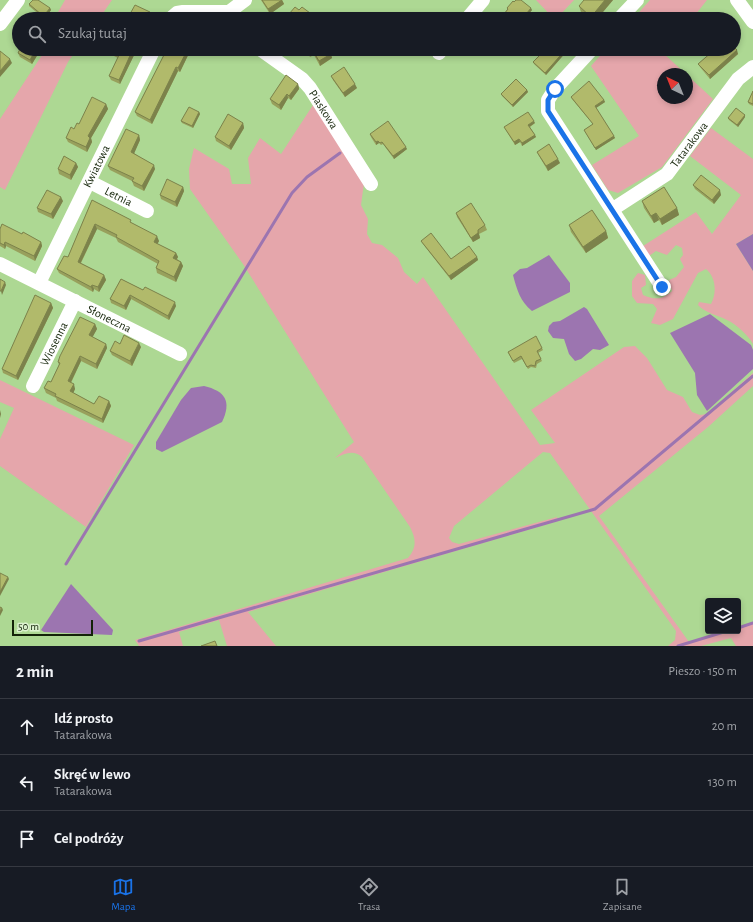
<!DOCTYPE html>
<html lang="pl">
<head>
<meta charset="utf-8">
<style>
	:root { --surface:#171b24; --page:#242831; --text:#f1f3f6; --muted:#9ea1a6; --line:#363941; --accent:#1a73e8 }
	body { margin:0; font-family:"Alegreya Sans",sans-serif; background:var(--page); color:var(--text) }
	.controls { position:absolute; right:12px; bottom:12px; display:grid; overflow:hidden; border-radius:4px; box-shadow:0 2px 6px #0003 }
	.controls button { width:36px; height:36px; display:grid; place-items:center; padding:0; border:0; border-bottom:1px solid var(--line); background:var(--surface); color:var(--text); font:20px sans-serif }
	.compass { position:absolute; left:657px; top:68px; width:36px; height:36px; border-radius:50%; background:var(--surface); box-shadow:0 2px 6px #0003; rotate:317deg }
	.scale { position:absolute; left:12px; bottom:10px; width:81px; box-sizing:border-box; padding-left:4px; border:2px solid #132308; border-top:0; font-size:11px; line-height:14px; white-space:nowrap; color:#132308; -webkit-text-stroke:3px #dcf2cf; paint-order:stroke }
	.stop { position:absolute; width:12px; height:12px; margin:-9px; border:3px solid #1a73e8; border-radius:50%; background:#fff }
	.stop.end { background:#1a73e8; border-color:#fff; box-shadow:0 1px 4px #0008 }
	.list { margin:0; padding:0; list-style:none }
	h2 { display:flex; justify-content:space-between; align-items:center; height:52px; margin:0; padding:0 16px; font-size:17px }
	h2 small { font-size:13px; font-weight:400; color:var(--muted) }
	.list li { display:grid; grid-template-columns:26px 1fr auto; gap:12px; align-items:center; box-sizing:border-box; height:56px; padding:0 16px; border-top:1px solid var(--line) }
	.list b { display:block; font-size:15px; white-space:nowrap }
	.list p { margin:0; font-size:13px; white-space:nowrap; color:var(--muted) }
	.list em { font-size:13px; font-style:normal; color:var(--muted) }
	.icon { flex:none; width:22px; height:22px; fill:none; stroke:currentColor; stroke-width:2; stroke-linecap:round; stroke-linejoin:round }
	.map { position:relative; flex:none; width:753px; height:646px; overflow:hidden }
	.search { position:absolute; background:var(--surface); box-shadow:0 2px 6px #0003; left:12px; right:12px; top:12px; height:44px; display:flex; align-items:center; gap:10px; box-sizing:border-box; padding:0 14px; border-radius:22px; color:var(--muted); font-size:15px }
	.sheet { height:220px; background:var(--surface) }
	nav { display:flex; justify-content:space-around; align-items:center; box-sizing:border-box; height:56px; border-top:1px solid var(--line); background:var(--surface); font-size:11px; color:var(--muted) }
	nav a { display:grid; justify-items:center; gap:2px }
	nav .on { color:var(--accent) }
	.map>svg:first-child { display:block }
	.green { fill:#e5a6ab }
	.water { fill:#9c75b0 }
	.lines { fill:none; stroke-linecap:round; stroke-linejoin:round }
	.stream { stroke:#9c75b0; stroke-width:3 }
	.minor { stroke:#fff; stroke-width:14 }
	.wall { fill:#98a05c }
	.shaded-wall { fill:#7c824b }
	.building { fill:#b1ba6b; stroke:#7c824b }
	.route { stroke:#1a73e8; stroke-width:5 }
	.labels { text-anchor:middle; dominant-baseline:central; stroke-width:3; stroke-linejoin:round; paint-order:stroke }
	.street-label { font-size:12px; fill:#132308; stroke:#dcf2cf }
</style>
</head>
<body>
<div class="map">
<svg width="753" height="646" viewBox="0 0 753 646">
	<rect width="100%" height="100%" fill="#add893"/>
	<g class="green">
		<polygon points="65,0 112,0 99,19 54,19"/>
		<polygon points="536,0 574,0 559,16 561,19 554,19"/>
		<polygon points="650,0 707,0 692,19 633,19"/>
		<polygon points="46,49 77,49 68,62 5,190 0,187 0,119"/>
		<polygon points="606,49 668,49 664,54 686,74 663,74 663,98 687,98 687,75 713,99 662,167 618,193 608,190 592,165 639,136 591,66"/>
		<path d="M313,105l51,78 -3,22 7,14 -1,15 5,9 10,2 16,13 6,14 13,12 6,-7 117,168 15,-2 -24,-33 93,-63 11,-1 12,12 20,32 16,7 9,15 8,3 7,-1 46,-41v13l-45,41 -109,89 90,126 35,-11h14v-4l15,-5v24h-17l-5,-8 -30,8h-33l7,-6 1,-9 -126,-178 -7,-1 -89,74 -5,12 3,4 7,2 98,-27 1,4 -310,91 28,34h-49l-8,-26 -40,12 4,14h-44l-4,-6 273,-82c9,-11 8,-19 2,-31l-48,-70c-9,-8 -18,-3 -27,1l19,-16 -111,-178 -53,-75 -1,-20 5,-21 35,21 3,15h19l-3,-26 12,-20 21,16z"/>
		<path d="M711,128l42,31v75l-17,10 17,27v73c-4,-8 -17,-20 -26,-24 -9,-5 -22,-7 -29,-15l1,-3 12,2c6,-11 5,-27 -5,-35l-8,4 -25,46 -13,6 -9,-2 6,-14 -4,-5 -16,-1 -5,-7v-15l6,-8 7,2 1,10 -5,3 2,7c12,5 19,5 29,-4l-3,-11 7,-3 8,-10 -4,-8 3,-4 -1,-7 -6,-3 -9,10 -11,-4 -7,5 -6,-10 53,-34 16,22 29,-39 -51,-39z"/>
		<polygon points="0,380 134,445 86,527 0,466 0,439 14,408 0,402"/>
	</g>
	<g class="water">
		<polygon points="753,234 753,271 736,244"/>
		<path d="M549,255l21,28v9l-38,19c-12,-10 -15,-21 -19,-36l7,-6 7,-1z"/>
		<polygon points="584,307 587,309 609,345 600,350 593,349 581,359 575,361 569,354 564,339 553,338 548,331 549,326 553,322 560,321"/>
		<polygon points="710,314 751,345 753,350 753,369 707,411 697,395 695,373 670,333"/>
		<path d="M204,386c21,5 28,15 18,36l-60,30 -6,-3v-7l25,-42 10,-12z"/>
		<polygon points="71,584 113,630 112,635 44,632 41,630"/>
	</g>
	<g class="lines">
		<g class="stream">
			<polyline points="66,564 292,193 307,177 340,153"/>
			<polyline points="738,628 753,623"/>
			<polyline points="139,641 595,509 753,376"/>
			<polyline points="678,646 727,631"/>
		</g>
		<g class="minor">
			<polyline points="737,0 753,22"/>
			<polyline points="229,12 245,0"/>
			<polyline points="170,19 177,13 183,12 229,12"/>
			<polyline points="467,19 483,0"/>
			<polyline points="619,19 637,0"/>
			<polyline points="0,24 18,0"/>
			<path id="s1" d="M260,49l42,30 8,9 61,96"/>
			<polyline points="592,49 555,89 548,100 548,111 662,287"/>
			<polyline points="439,53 442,49"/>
			<path id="s2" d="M90,182l57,29"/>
			<path id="s3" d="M613,209l54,-35 71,-95 15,-12"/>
			<path id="s4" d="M0,264l180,90"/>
			<path id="s5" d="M39,283l115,-234"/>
			<path id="s6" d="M33,386l42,-85"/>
		</g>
	</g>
	<g class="wall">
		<polygon points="261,0 282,0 284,4 270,14"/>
		<polygon points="613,0 597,19 588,19 581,12 579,6"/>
		<polygon points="514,2 532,10 524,19 509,19 505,16 504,14 507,10 507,8"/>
		<polygon points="29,4 50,8 51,10 47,15 52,18 53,19 39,19 41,16 29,6"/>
		<polygon points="299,10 310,13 312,18 311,19 291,19 290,18 289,14"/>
		<polygon points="130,14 152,16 133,19 132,19"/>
		<polygon points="20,49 41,49 32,64 20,57 18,53"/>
		<polygon points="137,49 120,84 111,80 109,76 118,58 110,54 108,50"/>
		<polygon points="167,49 191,49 180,72 178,71 152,124 137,116 135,112"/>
		<polygon points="305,49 328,49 332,58 320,66 314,55 310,57"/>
		<polygon points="485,49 492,49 489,53"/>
		<polygon points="546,49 567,49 567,51 546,75 534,64 533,62"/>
		<polygon points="708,49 734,49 738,54 710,79 700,67 698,64 712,52"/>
		<polygon points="331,76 357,88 345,97 333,80"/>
		<polygon points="298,84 299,89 291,100 288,98 281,110 272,104 270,99"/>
		<polygon points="527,90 528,92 513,107 502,96 501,94"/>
		<polygon points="753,91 753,106 749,104 748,102"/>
		<polygon points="571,97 604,100 605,102 596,108 615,138 596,150 584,130 593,124 572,99"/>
		<polygon points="106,104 108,109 91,138 92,142 87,152 68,142 66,138 74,129 79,124"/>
		<polygon points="199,112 200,114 193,128 182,123 181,121"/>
		<polygon points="745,117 738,127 729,120 728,118"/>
		<polygon points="243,123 244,128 231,150 216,141 215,137"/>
		<polygon points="535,123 530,127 536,137 522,146 520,142 515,145 504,127"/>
		<polygon points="370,134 407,149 394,159 383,144 381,145 379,143 376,145 371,137"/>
		<polygon points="139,135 140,140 134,153 155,169 144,191 134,186 132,181 110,170 108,166"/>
		<polygon points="537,152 560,163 548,171 539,156"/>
		<polygon points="76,163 78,167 71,180 59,174 58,169"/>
		<polygon points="693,185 721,195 714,204 695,189"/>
		<polygon points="183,187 184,191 177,207 161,199 160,195"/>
		<polygon points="92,200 132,223 159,241 157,244 176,253 178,257 177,259 181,262 183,266 176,282 157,273 156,268 158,264 118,242 116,238 97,229 81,263 104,275 106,280 99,292 94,289 93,292 59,273 57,269 68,257"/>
		<polygon points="63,201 53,219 38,212 37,208"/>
		<polygon points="642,201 677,208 679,215 662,225 659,220 654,223 644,208"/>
		<polygon points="456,213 485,225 487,230 479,234 480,238 473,242 457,217"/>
		<polygon points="569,225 606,231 608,238 586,253 571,232"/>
		<polygon points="0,229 22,234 41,242 42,246 35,261 6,246 5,249 0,246"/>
		<polygon points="421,241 451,259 477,257 478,260 451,280 423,244"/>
		<polygon points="121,279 176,306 169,320 131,299 126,310 111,303 110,299"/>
		<polygon points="51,303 53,308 18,380 3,373 2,369"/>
		<polygon points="95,324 97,329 92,337 106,344 107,348 97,369 81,361 71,383 75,389 73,393 94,404 109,401 111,406 103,423 57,401 56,398 46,393 44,388 51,382 59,365 58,362"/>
		<polygon points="120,344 141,347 132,366 112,355 110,351"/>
		<polygon points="542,348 543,350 538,353 542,361 537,364 536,368 531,367 528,369 522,359 514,363 508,352"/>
	</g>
	<g class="shaded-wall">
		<polygon points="282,0 284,4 270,14 268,9"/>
		<polygon points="605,0 613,0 597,19 591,19 591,17"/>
		<polygon points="50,8 51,10 47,16 46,13"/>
		<polygon points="531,8 532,10 524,19 522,19"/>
		<polygon points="150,12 152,16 151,19 147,19"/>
		<polygon points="310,13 312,18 311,19 306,19"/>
		<polygon points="36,49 41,49 32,64 30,60"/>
		<polygon points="133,49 137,49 120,84 119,80"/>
		<polygon points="188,49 191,49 180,72 178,68"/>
		<polygon points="487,49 492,49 489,53"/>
		<polygon points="566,49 567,51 546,75 545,73"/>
		<polygon points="737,50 738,54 710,79 709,75"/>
		<polygon points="331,54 332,58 320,66 319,61"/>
		<polygon points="10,59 12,63 0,77 0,71"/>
		<polygon points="176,67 178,71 152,124 150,120"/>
		<polygon points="298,84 299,89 291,100 289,96"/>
		<polygon points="355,84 357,88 345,97 343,93"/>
		<polygon points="527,90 528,92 513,107 512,105"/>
		<polygon points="287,94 288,98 281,110 279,105"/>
		<polygon points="604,100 605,102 596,108 595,106"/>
		<polygon points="106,104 108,109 91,138 92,142 87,152 86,147 88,136"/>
		<polygon points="199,112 200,114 193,128 192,126"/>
		<polygon points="745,115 745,117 738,127 737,125"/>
		<polygon points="534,121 535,123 529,127 528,125"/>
		<polygon points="243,123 244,128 231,150 229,146"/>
		<polygon points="139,135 140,140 133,156 131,152"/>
		<polygon points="535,135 536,137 522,146 522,143"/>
		<polygon points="614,136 615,138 596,150 595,148"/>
		<polygon points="519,139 520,142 515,145 514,142"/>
		<polygon points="378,141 379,143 376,145 376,142"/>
		<polygon points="406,147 407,149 394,159 393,156"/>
		<polygon points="558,159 560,163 548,171 546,166"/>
		<polygon points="76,163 78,167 71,180 70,175"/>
		<polygon points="154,165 155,169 144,191 142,186"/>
		<polygon points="183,187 184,191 177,207 175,202"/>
		<polygon points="720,190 721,195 714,204 712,200"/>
		<polygon points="61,197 63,201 53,219 51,214"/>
		<polygon points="677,208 679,215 662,225 660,219"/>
		<polygon points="656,213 659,220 654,223 651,216"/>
		<polygon points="95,224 97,229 79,266 78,262"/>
		<polygon points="478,230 480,238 473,242 471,238"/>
		<polygon points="606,231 608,238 586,253 583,247"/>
		<polygon points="157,236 159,241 156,247 154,242"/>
		<polygon points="5,242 6,246 5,249 4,245"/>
		<polygon points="41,242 42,246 35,261 34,256"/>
		<polygon points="176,253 178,257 175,262 173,258"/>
		<polygon points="477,257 478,260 451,280 449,276"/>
		<polygon points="181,262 183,266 176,282 174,277"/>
		<polygon points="104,275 106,280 99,292 98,287"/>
		<polygon points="5,282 6,285 2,295 1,291"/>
		<polygon points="92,285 94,289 93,292 91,287"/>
		<polygon points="130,295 131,299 126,310 124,306"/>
		<polygon points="175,302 176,306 169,320 168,316"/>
		<polygon points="51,303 53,308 18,380 16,376"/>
		<polygon points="95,324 97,329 91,340 89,335"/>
		<polygon points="139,343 141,347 132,366 130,361"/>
		<polygon points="106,344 107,348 97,369 96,364"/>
		<polygon points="80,356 81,361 69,386 68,381"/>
		<polygon points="74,384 75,389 72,396 70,391"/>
		<polygon points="109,401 111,406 103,423 102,419"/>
		<polygon points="0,410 1,414 0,418"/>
		<polygon points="8,577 9,579 0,596 0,592"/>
		<polygon points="2,608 3,610 0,616 0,612"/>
	</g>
	<g class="building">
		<polygon points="33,0 38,0 50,8 46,13 52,18 51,19 39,19 42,15 29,4"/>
		<polygon points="262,0 282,0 268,9"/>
		<polygon points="516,0 521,0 531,8 522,19 510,19 504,14 508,9 507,8 513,1 514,2"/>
		<polygon points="584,0 605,0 591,17 579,6"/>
		<polygon points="135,5 150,12 147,19 133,19 134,16 130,14"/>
		<polygon points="295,7 299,10 302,7 310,13 306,19 295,19 289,14"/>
		<polygon points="705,13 713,19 700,19"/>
		<polygon points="734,47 737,50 709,75 698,64 713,51 711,49 734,49"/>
		<polygon points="20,49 36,49 30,60 18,53"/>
		<polygon points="109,49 133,49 119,80 109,76 119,55 108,50"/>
		<polygon points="167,49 188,49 178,68 176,67 150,120 135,112"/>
		<polygon points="306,49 328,49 331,54 319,61 313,51 309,53"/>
		<polygon points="546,49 566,49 545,73 533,62"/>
		<polygon points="0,51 10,59 0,71"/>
		<polygon points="344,67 355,84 343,93 331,76"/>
		<polygon points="286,75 298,84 289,96 287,94 279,105 270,99"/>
		<polygon points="516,79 527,90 512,105 501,94"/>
		<polygon points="589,81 604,100 595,106 614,136 595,148 584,130 593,124 571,97"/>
		<polygon points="753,91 753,104 748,102"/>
		<polygon points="92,97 106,104 88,136 90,138 86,147 66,138 71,127 74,129 77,123 79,124"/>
		<polygon points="189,107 199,112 192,126 181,121"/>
		<polygon points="736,108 745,115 737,125 728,118"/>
		<polygon points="528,112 534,121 528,125 535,135 522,143 519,139 514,142 504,127"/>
		<polygon points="228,114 243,123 229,146 215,137"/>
		<polygon points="388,121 406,147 393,156 382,142 380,143 378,141 376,142 370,134"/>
		<polygon points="126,129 139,135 131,152 154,165 142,186 132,181 134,178 108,166"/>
		<polygon points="549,144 558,159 546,166 537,152"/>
		<polygon points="64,156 76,163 70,175 58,169"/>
		<polygon points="701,175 720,190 712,200 693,185"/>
		<polygon points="167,179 183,187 175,202 160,195"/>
		<polygon points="664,187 677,208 660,219 656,213 651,216 642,201"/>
		<polygon points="47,190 61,197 51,214 37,208"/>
		<polygon points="92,200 131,220 130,222 157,236 154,242 176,253 173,258 181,262 174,277 156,268 159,261 116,237 117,235 95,224 78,262 104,275 98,287 92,285 91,287 57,269 64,256 68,257"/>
		<polygon points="471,203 485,225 478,230 478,233 471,238 456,213"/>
		<polygon points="592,210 606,231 583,247 569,225"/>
		<polygon points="2,224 22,234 23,232 41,242 34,256 5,242 4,245 0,243 0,229"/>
		<polygon points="431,233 451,259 469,246 477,257 449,276 421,241"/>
		<polygon points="0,279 5,282 1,291 0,291"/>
		<polygon points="121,279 143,290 145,287 175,302 168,316 130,295 124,306 110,299"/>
		<polygon points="35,295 51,303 16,376 2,369"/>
		<polygon points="80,317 95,324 89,335 106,344 96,364 80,356 68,381 74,384 70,391 94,404 99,396 109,401 102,419 55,396 56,394 44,388 48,381 51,382 60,363 58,362 60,356"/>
		<polygon points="124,335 139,343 130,361 110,351 115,341 120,344"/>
		<polygon points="536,336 542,348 537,351 541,359 536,361 535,366 531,365 527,367 521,356 513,361 508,352"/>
		<polygon points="0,573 8,577 0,592"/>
		<polygon points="0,607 2,608 0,612"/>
		<polygon points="215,641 217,646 201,646"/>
	</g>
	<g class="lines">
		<polyline class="route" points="555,89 548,100 548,111 662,287"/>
	</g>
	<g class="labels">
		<g class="street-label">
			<text stroke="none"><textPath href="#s1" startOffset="89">Piaskowa</textPath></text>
			<text stroke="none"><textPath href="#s3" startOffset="101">Tatarakowa</textPath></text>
			<text stroke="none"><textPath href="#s5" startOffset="130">Kwiatowa</textPath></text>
			<text stroke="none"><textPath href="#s2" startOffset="32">Letnia</textPath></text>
			<text stroke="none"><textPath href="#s4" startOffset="122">Słoneczna</textPath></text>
			<text stroke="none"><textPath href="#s6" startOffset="47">Wiosenna</textPath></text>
		</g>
	</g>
</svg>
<div class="controls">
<button><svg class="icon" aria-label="layers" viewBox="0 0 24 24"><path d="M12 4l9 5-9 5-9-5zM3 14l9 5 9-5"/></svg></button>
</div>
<svg class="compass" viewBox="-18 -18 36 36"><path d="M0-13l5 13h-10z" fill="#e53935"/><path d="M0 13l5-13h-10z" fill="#9ea1a6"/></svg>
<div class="scale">50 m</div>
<div class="stop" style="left:555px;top:89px"></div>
<div class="stop end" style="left:662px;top:287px"></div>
<div class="search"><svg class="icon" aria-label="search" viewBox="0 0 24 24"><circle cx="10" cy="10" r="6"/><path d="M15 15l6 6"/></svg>Szukaj tutaj</div>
</div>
<section class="sheet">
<h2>2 min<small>Pieszo · 150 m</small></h2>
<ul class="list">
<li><svg class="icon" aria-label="ahead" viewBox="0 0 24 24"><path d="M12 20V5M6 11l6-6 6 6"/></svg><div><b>Idź prosto</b><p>Tatarakowa</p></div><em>20 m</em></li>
<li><svg class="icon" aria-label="left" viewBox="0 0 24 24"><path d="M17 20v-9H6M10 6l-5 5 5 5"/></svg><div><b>Skręć w lewo</b><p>Tatarakowa</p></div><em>130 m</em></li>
<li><svg class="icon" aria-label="arrive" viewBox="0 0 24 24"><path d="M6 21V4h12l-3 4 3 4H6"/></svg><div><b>Cel podróży</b></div></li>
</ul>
</section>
<nav>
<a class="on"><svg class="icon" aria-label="map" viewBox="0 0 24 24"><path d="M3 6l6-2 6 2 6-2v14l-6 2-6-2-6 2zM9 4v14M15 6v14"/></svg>Mapa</a>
<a><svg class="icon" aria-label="directions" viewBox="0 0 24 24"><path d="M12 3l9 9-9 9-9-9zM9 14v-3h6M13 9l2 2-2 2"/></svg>Trasa</a>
<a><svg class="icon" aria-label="saved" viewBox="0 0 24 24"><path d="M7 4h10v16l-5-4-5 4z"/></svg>Zapisane</a>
</nav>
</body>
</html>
